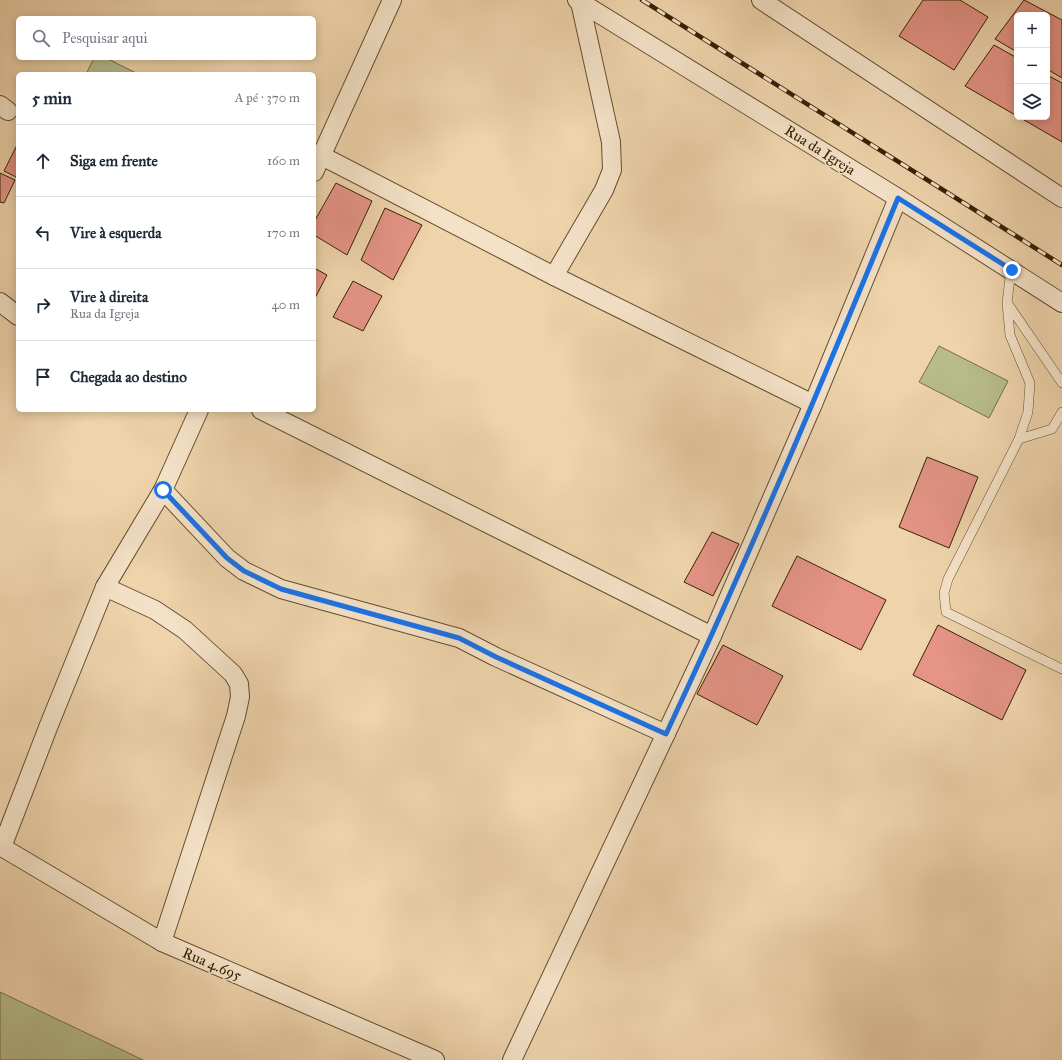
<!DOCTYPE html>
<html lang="pt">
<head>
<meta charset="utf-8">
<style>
	:root { --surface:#fff; --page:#f2f2f3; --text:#1f2937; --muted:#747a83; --line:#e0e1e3 }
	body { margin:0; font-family:"IM FELL Great Primer",serif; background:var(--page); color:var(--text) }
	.controls { position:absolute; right:12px; top:12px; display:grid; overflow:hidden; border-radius:6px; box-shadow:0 2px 10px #0003 }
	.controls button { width:36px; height:36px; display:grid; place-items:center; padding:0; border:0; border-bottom:1px solid var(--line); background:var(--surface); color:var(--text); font:20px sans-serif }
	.stop { position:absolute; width:12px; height:12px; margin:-9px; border:3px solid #1a73e8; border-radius:50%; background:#fff }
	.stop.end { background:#1a73e8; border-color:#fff; box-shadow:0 1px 4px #0008 }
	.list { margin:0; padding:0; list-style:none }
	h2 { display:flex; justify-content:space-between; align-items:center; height:52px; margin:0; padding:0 16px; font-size:17px }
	h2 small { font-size:13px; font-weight:400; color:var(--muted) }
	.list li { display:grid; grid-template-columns:26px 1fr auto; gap:12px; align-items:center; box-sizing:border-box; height:72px; padding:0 16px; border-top:1px solid var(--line) }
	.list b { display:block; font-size:15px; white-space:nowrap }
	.list p { margin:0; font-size:13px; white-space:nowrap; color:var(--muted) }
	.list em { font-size:13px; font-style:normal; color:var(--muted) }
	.icon { flex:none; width:22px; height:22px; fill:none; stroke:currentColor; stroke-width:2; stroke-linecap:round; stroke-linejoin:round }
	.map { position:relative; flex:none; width:1062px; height:1060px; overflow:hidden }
	.search { position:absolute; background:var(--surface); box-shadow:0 2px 10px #0003; left:16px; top:16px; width:300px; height:44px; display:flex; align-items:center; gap:10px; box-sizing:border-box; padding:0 14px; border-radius:6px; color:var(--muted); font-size:15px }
	.panel { position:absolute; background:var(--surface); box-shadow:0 2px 10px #0003; left:16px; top:72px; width:300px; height:340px; border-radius:6px }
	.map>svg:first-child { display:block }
	.green { fill:#b7bc8a; stroke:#776f46 }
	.building { fill:#e59487; stroke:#372203 }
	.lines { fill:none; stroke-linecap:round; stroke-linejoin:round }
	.lane-casing { stroke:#654e2d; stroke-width:10 }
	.street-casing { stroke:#654e2d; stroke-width:20 }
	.lane { stroke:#f4e2c8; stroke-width:9 }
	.street { stroke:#f4e2c8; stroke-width:18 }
	.rail-casing { stroke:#372203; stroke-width:4.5 }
	.rail { stroke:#f4e2c8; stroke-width:3; stroke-dasharray:9; stroke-linecap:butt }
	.route { stroke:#1a73e8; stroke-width:5 }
	.labels { text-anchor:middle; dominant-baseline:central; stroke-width:3; stroke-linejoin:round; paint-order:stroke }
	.street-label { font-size:15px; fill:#372203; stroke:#f4e2c8 }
</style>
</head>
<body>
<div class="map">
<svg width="1062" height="1060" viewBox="0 0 1062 1060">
	<rect width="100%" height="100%" fill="#eed3ab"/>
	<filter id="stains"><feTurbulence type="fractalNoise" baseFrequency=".005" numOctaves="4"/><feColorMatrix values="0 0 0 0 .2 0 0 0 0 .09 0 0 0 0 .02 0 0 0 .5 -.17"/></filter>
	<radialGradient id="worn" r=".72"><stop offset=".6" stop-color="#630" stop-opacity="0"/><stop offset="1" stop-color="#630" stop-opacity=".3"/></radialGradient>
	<g class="green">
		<polygon points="94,58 106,58 138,74 86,74"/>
		<polygon points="939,346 1008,381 989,418 919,382"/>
		<polygon points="0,992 143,1060 0,1060"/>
	</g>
	<g class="building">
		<polygon points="923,0 960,0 988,17 954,70 899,36"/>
		<polygon points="1024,0 1062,20 1062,78 1047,69 1047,15 1017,15 1017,52 995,39"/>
		<polygon points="994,45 1017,58 1017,116 965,86"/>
		<polygon points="1047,75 1062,83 1062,142 1019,117 1047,117"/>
		<polygon points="18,143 18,178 4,171"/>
		<polygon points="0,173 15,180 4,203 0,202"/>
		<polygon points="336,183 372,201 347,255 314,235 314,222"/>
		<polygon points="385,208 422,225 393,280 361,260"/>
		<polygon points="314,268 327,275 314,300"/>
		<polygon points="353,281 382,296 363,331 333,317"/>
		<polygon points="927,457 978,477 949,548 899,527"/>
		<polygon points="712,532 739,544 713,596 684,582"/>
		<polygon points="797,556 886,600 861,650 772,606"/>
		<polygon points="938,625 1026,670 1002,720 913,675"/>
		<polygon points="723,645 783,676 757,725 697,694"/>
	</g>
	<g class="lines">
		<defs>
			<g id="lane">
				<polyline points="1011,270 1007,303 1010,335 1030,383 1028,412 1019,439 948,579 944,593 946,612 1062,669"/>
				<polyline points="1008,304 1062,383"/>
				<polyline points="1019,439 1052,429 1062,412"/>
			</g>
			<g id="street">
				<polyline points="577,0 898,198 1062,303"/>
				<polyline points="761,0 1062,198"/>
				<polyline points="0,105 8,111"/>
				<polyline points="322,156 554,276 813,404"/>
				<polyline points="314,172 392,0"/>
				<polyline points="554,276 604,190 612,170 611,142 580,2"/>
				<polyline points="0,302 18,316"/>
				<polyline points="261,410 712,636"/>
				<polyline points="163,490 227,558 244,571 281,589 459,638 496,657 666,734"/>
				<polyline points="105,587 155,610 185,630 233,674 239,684 240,697 236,716 162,942"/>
				<polyline points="0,846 162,942 435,1060"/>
				<polyline points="2,847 49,725 105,587 163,490 199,410"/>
				<polyline points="512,1060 712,636 813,404 898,198"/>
			</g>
		</defs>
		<use href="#lane" class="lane-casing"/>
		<use href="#street" class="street-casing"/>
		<use href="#lane" class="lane"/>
		<use href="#street" class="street"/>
		<defs>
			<polyline id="rail" points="642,0 1062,265"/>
		</defs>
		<use href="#rail" class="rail-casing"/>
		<use href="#rail" class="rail"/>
	</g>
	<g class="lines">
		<path class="route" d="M163,490l64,68 17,13 37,18 178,49 37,19 170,77c83,-177 158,-356 232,-536l114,72"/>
	</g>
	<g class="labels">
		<g class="street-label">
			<text transform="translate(820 150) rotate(32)">Rua da Igreja</text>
			<text transform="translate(212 964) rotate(23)">Rua 4.695</text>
		</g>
	</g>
	<rect width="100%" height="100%" filter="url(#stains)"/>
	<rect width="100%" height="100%" fill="url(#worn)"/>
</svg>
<div class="controls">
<button>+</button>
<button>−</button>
<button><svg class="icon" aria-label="layers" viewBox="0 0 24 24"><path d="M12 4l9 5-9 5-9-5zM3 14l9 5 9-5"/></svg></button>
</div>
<div class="stop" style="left:163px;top:490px"></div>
<div class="stop end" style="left:1012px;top:270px"></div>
<div class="search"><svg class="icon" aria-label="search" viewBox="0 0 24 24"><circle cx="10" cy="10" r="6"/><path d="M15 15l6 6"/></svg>Pesquisar aqui</div>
<section class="panel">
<h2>5 min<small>A pé · 370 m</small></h2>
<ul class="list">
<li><svg class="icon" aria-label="ahead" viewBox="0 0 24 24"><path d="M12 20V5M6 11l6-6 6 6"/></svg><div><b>Siga em frente</b></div><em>160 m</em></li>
<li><svg class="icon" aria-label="left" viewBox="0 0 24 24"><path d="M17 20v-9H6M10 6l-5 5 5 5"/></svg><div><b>Vire à esquerda</b></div><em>170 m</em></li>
<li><svg class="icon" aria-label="right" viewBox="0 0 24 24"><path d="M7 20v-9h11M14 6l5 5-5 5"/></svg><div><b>Vire à direita</b><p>Rua da Igreja</p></div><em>40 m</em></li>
<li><svg class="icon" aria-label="arrive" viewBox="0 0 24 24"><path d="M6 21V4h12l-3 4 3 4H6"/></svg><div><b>Chegada ao destino</b></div></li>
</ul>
</section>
</div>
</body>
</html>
